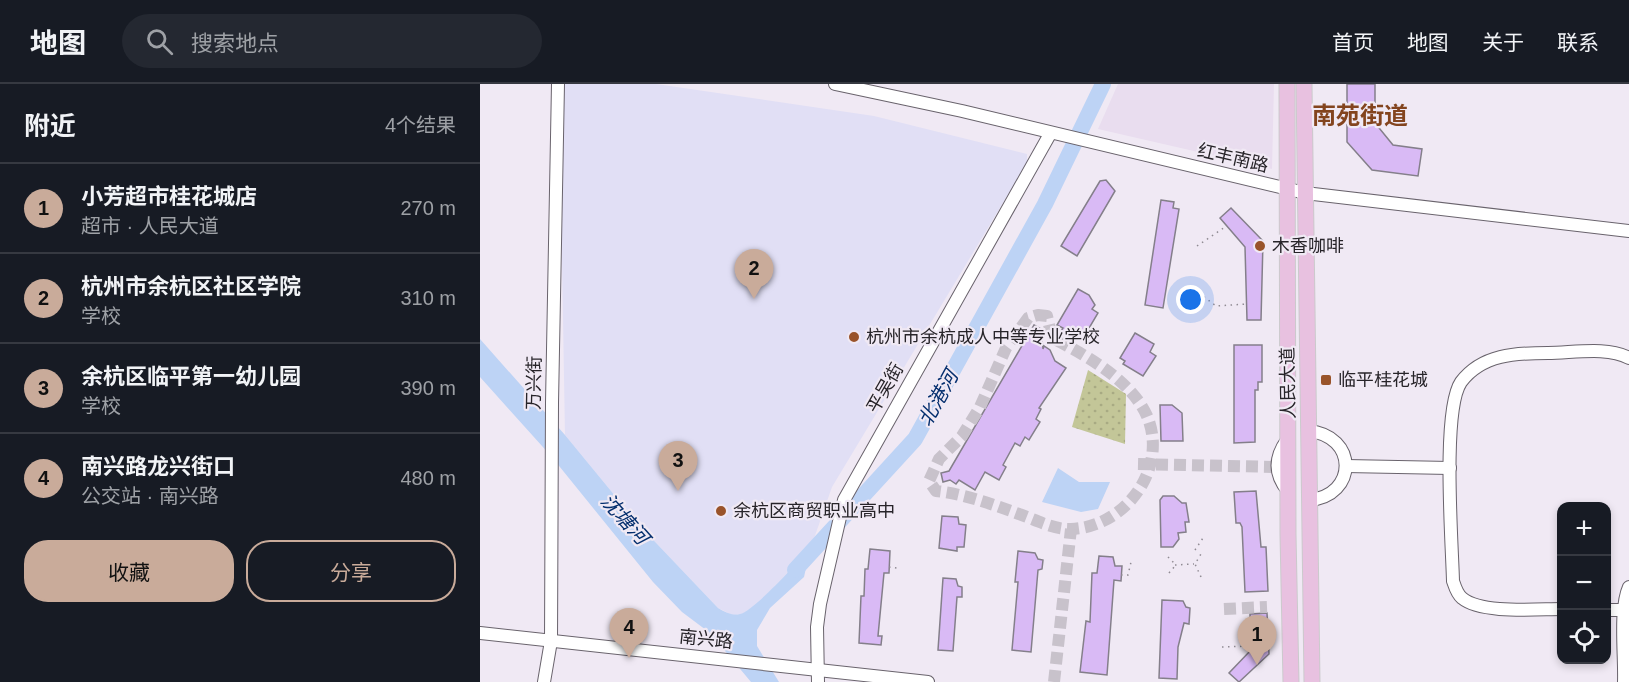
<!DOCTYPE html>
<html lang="zh">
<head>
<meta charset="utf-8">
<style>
	:root { --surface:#171b24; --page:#242831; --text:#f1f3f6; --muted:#9ea1a6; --line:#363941; --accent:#c9ab9a }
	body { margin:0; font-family:Helvetica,"Noto Sans SC",sans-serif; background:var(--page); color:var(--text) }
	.controls { position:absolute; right:18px; bottom:18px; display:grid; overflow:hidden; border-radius:12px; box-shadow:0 3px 9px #0003 }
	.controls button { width:54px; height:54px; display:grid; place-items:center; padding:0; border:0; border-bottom:2px solid var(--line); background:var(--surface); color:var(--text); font:30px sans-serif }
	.you { position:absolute; left:711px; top:216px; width:21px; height:21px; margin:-15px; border:4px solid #fff; border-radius:50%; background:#1a73e8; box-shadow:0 0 0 9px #1a73e833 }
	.badge { display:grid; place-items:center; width:39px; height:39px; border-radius:50%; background:var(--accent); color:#111; font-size:20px; font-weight:700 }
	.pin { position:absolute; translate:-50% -50px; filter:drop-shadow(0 2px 3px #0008) }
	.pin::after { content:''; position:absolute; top:32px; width:21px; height:18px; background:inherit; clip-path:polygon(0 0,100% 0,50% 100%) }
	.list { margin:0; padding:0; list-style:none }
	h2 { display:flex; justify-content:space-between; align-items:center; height:78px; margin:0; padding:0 24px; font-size:26px }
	h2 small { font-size:20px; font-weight:400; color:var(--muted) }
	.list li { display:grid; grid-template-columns:39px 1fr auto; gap:18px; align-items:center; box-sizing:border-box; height:90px; padding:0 24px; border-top:2px solid var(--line) }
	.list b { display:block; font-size:22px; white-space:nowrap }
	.list p { margin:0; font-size:20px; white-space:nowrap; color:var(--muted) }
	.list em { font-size:20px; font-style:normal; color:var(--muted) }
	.actions { display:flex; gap:12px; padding:18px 24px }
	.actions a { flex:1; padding:14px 0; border:2px solid var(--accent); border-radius:24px; text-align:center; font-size:21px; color:var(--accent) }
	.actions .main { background:var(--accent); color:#111 }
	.icon { flex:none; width:33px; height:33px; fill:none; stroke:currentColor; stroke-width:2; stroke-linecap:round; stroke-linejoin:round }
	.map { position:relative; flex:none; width:1149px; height:598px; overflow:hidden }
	header { display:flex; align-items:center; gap:36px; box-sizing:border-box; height:84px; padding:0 30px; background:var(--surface); border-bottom:2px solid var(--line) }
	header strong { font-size:28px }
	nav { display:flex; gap:33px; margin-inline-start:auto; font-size:21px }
	.search { width:420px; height:54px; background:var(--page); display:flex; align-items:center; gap:15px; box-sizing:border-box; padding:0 21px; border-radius:33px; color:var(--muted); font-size:22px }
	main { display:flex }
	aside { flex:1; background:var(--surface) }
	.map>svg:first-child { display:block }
	.built { fill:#e9ddef }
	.education { fill:#e1dff5 }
	.grass { fill:url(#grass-dots) }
	.water { fill:#bdd3f5 }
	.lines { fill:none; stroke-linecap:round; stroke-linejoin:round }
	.river { stroke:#bdd3f5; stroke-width:16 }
	.building { fill:#d9baf5; stroke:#847f8a; stroke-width:1.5 }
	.minor-tunnel { stroke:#c8c2cb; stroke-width:12; stroke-dasharray:12 6; stroke-linecap:butt }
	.minor-casing { stroke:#69636c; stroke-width:14 }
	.major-casing { stroke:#cbcacc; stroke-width:17 }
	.path { stroke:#908b93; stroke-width:1.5; stroke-dasharray:1.5 4.5; stroke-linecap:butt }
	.minor { stroke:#fff; stroke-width:12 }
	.major { stroke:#e8c1e0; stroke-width:15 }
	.poi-dot { fill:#99532a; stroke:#f0e9f4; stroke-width:2 }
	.labels { text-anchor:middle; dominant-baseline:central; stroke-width:4.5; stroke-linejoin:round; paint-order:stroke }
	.street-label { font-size:18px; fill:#272429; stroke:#f0e9f4 }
	.poi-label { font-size:18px; fill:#272429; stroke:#f0e9f4; text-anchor:start }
	.water-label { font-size:20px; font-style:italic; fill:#052f6e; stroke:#f0e9f4 }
	.district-label { font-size:24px; font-weight:bold; fill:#83441e; stroke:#f0e9f4 }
</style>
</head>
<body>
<header>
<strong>地图</strong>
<div class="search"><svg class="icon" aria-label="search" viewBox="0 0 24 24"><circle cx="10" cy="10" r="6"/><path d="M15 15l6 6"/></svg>搜索地点</div>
<nav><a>首页</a><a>地图</a><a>关于</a><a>联系</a></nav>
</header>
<main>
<aside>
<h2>附近<small>4个结果</small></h2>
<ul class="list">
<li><span class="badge">1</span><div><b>小芳超市桂花城店</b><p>超市 · 人民大道</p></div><em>270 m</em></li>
<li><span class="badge">2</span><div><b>杭州市余杭区社区学院</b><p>学校</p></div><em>310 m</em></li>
<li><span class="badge">3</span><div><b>余杭区临平第一幼儿园</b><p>学校</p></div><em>390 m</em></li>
<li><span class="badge">4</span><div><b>南兴路龙兴街口</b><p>公交站 · 南兴路</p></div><em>480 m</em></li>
</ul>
<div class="actions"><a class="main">收藏</a><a>分享</a></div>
</aside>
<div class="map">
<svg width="1149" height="598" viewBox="0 0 1149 598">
	<defs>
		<pattern id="grass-dots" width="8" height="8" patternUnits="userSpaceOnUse" patternTransform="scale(1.5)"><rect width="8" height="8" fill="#c3c698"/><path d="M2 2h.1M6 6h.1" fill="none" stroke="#a8aa83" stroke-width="1.8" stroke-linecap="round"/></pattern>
	</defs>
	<rect width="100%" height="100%" fill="#f0e9f4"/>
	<polygon class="built" points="638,0 794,0 792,85 618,45"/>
	<polygon class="education" points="79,0 176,0 394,32 547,70 547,79 352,403 330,466 278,519 263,530 252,531 238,524 159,441 85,351"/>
	<polygon class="grass" points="608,286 646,310 645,360 592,343"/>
	<g class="water">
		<path d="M0,255l85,96 74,90 79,83c7,4 14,8 22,6 14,-3 56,-51 70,-64l-6,27 -34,31 -13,22v16l22,36h-28l-41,-49 -28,-21 -29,-30 -102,-126 -71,-79z"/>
		<polygon points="578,384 599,398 630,398 618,425 601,428 562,418"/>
	</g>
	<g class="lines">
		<polyline class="river" points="315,486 435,355 565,120 623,0"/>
	</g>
	<g class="building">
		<polygon points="867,0 895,0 895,39 913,61 942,65 938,92 892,86 867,58"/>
		<polygon points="626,96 635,107 597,172 581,162 620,97"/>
		<polygon points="681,116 694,118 693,124 699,125 683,224 665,221"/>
		<polygon points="751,124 783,157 781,236 767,236 765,163 740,134"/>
		<polygon points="598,205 609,211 615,221 612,225 618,229 605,251 599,247 595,255 581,247 583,244 577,241"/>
		<polygon points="554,241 561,245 563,265 564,262 570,266 575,277 586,284 559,324 561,325 556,335 560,338 549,356 545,353 540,362 535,359 523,381 526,383 519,396 505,388 495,406 479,396 476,400 470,396 463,398 461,389 469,387"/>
		<polygon points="655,249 674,260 670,268 676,272 663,292 643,280 645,277 640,274"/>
		<polygon points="754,261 782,261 782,298 778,298 778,306 775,306 775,358 754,359"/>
		<polygon points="680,321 692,321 702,329 703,357 681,357"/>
		<polygon points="776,407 781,463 786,463 788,507 765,508 762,443 760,439 756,439 754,408"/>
		<polygon points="683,412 694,412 702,419 706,419 709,438 705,438 706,448 698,449 699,455 693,463 681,463 680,416"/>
		<polygon points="462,432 478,433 479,440 486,441 484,463 477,463 477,467 459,464"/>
		<polygon points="390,465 410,467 409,489 404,489 398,552 402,552 401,561 379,559 381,512 384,512 385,485 388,485"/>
		<polygon points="538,467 555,469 558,475 563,476 562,485 558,486 551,568 532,566 538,498 535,498"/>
		<polygon points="619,472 633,473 635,482 642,482 641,497 634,496 627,591 600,588 606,537 610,538 612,489 617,489"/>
		<polygon points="463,494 476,495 478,502 482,503 482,513 477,513 473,567 458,566"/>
		<polygon points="682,516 703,517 706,523 710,524 709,540 704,539 698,563 697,595 679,594"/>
		<polygon points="787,529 789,570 759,598 749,589 771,566 770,530"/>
	</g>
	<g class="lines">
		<g class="minor-tunnel">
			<path d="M558,231l9,1 3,13 8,12c31,16 74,41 89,75 22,52 -21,111 -76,113 -17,1 -37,-10 -52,-15 -27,-10 -55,-20 -83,-23l-7,-10 10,-22 23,-23 18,-29 26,-59 22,-30z"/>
			<polyline points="658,380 797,383"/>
			<polyline points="744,525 787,523"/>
			<polyline points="574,598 591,445"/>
		</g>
		<defs>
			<g id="minor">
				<polyline points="355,0 482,27 825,109 1149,147"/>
				<path d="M828,347c50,4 50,65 1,69"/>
				<path d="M807,356c-13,18 -13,34 1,51"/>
				<polyline points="866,382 970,384"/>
				<path d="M1082,525c-26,0 -81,5 -100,-11 -5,-4 -7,-11 -9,-17 -1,-39 -11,-171 8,-199 21,-28 55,-29 87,-29 24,0 60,-7 81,5"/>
				<polyline points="1126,526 1143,526"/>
				<polyline points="0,549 448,598"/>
				<polyline points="64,598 71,557 72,319 78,0"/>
				<polyline points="338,598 337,543 340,520 364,416 570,50"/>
				<path d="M1144,598c1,-26 -5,-73 5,-95"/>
			</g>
			<g id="major">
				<polyline points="807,0 808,450 811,598"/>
				<polyline points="824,0 832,598"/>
			</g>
		</defs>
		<use href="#minor" class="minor-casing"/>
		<use href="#major" class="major-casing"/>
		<g class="path">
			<polyline points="717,162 745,143"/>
			<polyline points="719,209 736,222 767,220"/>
			<polyline points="715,466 725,451"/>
			<polyline points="688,473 695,480"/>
			<polyline points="695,481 714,480"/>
			<polyline points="409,483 417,484"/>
			<polyline points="689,489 695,482"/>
			<polyline points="641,491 648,491 651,478"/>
			<polyline points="721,493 715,480 721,470"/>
			<polyline points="742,563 771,562"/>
		</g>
		<use href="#minor" class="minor"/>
		<use href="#major" class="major"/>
	</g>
	<g class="poi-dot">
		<circle cx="780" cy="162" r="6"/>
		<circle cx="374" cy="253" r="6"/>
		<rect x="840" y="290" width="12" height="12" rx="3"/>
		<circle cx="241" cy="427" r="6"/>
	</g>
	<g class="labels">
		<g class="street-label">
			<text transform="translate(753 74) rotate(13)">红丰南路</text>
			<text transform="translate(54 299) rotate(-89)">万兴街</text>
			<text transform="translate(808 299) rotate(-91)">人民大道</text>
			<text transform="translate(405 304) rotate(-60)">平吴街</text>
			<text transform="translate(226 555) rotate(6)">南兴路</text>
		</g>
		<g class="poi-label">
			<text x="792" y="162">木香咖啡</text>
			<text x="386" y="253">杭州市余杭成人中等专业学校</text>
			<text x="858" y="296">临平桂花城</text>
			<text x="253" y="427">余杭区商贸职业高中</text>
		</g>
		<g class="water-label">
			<text transform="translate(458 314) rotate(-61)">北港河</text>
			<text transform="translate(145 435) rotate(48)">沈塘河</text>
		</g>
		<g class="district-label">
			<text x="880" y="31">南苑街道</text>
		</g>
	</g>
</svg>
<div class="controls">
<button>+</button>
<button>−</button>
<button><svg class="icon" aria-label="locate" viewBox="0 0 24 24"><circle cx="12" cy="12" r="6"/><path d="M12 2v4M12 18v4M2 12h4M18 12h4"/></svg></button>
</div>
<div class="you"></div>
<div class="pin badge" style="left:777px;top:581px">1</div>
<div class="pin badge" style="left:274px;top:215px">2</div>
<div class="pin badge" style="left:198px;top:407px">3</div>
<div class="pin badge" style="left:149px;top:574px">4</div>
</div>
</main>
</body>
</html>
